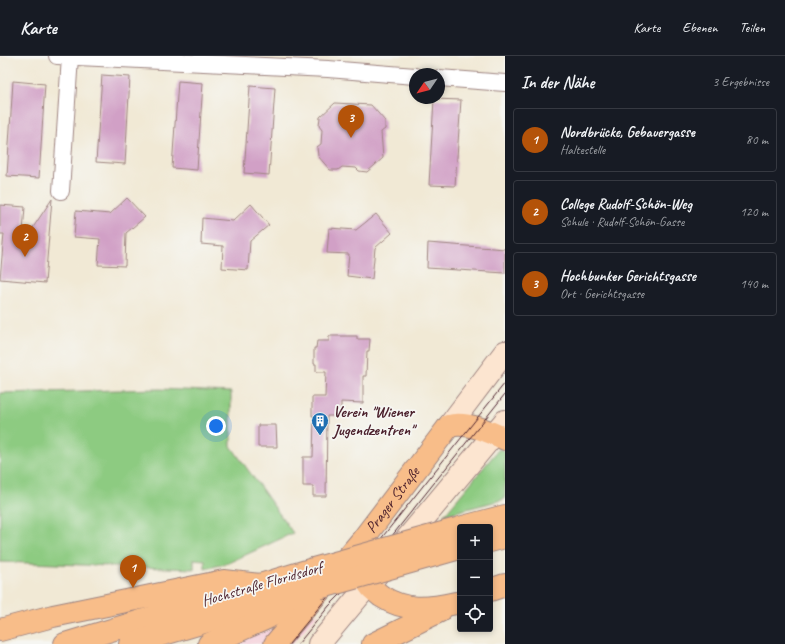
<!DOCTYPE html>
<html lang="de">
<head>
<meta charset="utf-8">
<style>
	:root { --surface:#171b24; --page:#242831; --text:#f1f3f6; --muted:#9ea1a6; --line:#363941; --accent:#b45309 }
	body { margin:0; font-family:Caveat,sans-serif; background:var(--page); color:var(--text) }
	.controls { position:absolute; right:12px; bottom:12px; display:grid; overflow:hidden; border-radius:4px; box-shadow:0 2px 6px #0003 }
	.controls button { width:36px; height:36px; display:grid; place-items:center; padding:0; border:0; border-bottom:1px solid var(--line); background:var(--surface); color:var(--text); font:20px sans-serif }
	.compass { position:absolute; left:409px; top:12px; width:36px; height:36px; border-radius:50%; background:var(--surface); box-shadow:0 2px 6px #0003; rotate:235deg }
	.you { position:absolute; left:216px; top:370px; width:14px; height:14px; margin:-10px; border:3px solid #fff; border-radius:50%; background:#1a73e8; box-shadow:0 0 0 6px #1a73e833 }
	.badge { display:grid; place-items:center; width:26px; height:26px; border-radius:50%; background:var(--accent); color:#fff; font-size:13px; font-weight:700 }
	.pin { position:absolute; translate:-50% -33px; filter:drop-shadow(0 1px 2px #0008) }
	.pin::after { content:''; position:absolute; top:21px; width:14px; height:12px; background:inherit; clip-path:polygon(0 0,100% 0,50% 100%) }
	.list { margin:0; padding:0; list-style:none }
	h2 { display:flex; justify-content:space-between; align-items:center; height:52px; margin:0; padding:0 16px; font-size:17px }
	h2 small { font-size:13px; font-weight:400; color:var(--muted) }
	.list li { display:grid; grid-template-columns:26px 1fr auto; gap:12px; align-items:center; box-sizing:border-box; height:64px; margin:0 8px 8px; padding:0 8px; border:1px solid var(--line); border-radius:4px }
	.list b { display:block; font-size:15px; white-space:nowrap }
	.list p { margin:0; font-size:13px; white-space:nowrap; color:var(--muted) }
	.list em { font-size:13px; font-style:normal; color:var(--muted) }
	.icon { flex:none; width:22px; height:22px; fill:none; stroke:currentColor; stroke-width:2; stroke-linecap:round; stroke-linejoin:round }
	.map { position:relative; flex:none; width:505px; height:588px; overflow:hidden }
	header { display:flex; align-items:center; gap:24px; box-sizing:border-box; height:56px; padding:0 20px; background:var(--surface); border-bottom:1px solid var(--line) }
	header strong { font-size:19px }
	nav { display:flex; gap:22px; margin-inline-start:auto; font-size:14px }
	main { display:flex }
	aside { flex:1; background:var(--surface) }
	.map>svg:first-child { display:block }
	.built { fill:#f5cfda }
	.green { fill:#8dcb81; stroke:#6c7556 }
	.building { fill:#d1a0c6 }
	.lines { fill:none; stroke-linecap:round; stroke-linejoin:round }
	.street-casing { stroke:#9e8480; stroke-width:18 }
	.secondary-casing { stroke:#9e8480; stroke-width:24 }
	.primary-casing { stroke:#9e8480; stroke-width:24 }
	.highway-casing { stroke:#9e8480; stroke-width:24 }
	.street { stroke:#fff; stroke-width:16 }
	.secondary { stroke:#fce5d0; stroke-width:22 }
	.primary { stroke:#f8bd89; stroke-width:22 }
	.highway { stroke:#f8bd89; stroke-width:22 }
	.tram { stroke:#4a1f2b; stroke-width:1 }
	.highway-bridge-casing { stroke:#9e8480; stroke-width:24; stroke-linecap:butt }
	.highway-bridge { stroke:#f8bd89; stroke-width:22 }
	.labels { text-anchor:middle; dominant-baseline:central; stroke-width:3.5; stroke-linejoin:round; paint-order:stroke }
	.poi-label { font-size:16px; font-weight:bold; fill:#4a1f2b; stroke:#f6f6f2; text-anchor:start }
	.street-label { font-size:16px; fill:#4a1f2b; stroke:#f6f6f2 }
</style>
</head>
<body>
<header>
<strong>Karte</strong>
<nav><a>Karte</a><a>Ebenen</a><a>Teilen</a></nav>
</header>
<main>
<div class="map">
<svg width="505" height="588" viewBox="0 0 505 588">
	<rect width="100%" height="100%" fill="#f6f6f2"/>
	<filter id="ink" filterUnits="userSpaceOnUse"><feTurbulence type="fractalNoise" baseFrequency=".025" numOctaves="2"/><feDisplacementMap in="SourceGraphic" scale="8" xChannelSelector="R" yChannelSelector="G"/><feConvolveMatrix kernelMatrix="1 2 1 2 8 2 1 2 1" color-interpolation-filters="sRGB"/></filter>
	<filter id="wash" filterUnits="userSpaceOnUse"><feTurbulence type="fractalNoise" baseFrequency=".012" numOctaves="4" result="noise"/><feDisplacementMap in="SourceGraphic" scale="16" xChannelSelector="R" yChannelSelector="G"/><feGaussianBlur stdDeviation="0.9" result="paint"/><feColorMatrix in="noise" values="0 0 0 0 0 0 0 0 0 0 0 0 0 0 0 0 0 1.4 0 .05"/><feComposite in="paint" operator="in"/></filter>
	<g filter="url(#wash)">
		<rect width="100%" height="100%" fill="#f1e9d5"/>
		<polygon class="built" points="319,557 292,588 234,588 256,578"/>
		<g class="green">
			<polygon points="159,333 231,336 231,390 293,477 228,507 205,513 205,504 194,503 194,513 0,506 0,337"/>
			<polygon points="499,393 505,395 505,443 444,459"/>
		</g>
		<g id="blocks">
			<g class="building">
				<polygon points="102,19 130,21 125,108 96,106"/>
				<polygon points="13,25 45,28 39,122 7,120"/>
				<polygon points="178,25 203,27 197,114 172,112"/>
				<polygon points="250,30 275,32 269,119 244,117"/>
				<polygon points="434,43 461,44 455,130 429,129"/>
				<polygon points="335,47 371,49 385,65 385,73 381,76 383,102 367,116 359,115 356,112 342,111 338,114 330,114 318,100 317,91 321,88 322,74 319,70 320,61"/>
				<polygon points="127,142 145,161 126,177 125,210 98,209 100,183 74,181 76,155 110,158"/>
				<polygon points="52,143 45,227 0,223 4,178 0,178 0,149 25,151 22,188"/>
				<polygon points="251,148 269,169 250,185 248,214 222,212 223,190 201,188 202,162 233,165"/>
				<polygon points="376,158 392,177 375,192 372,223 347,220 349,198 327,197 329,172 356,174"/>
				<polygon points="428,187 505,193 505,217 427,212"/>
				<polygon points="329,280 357,280 357,283 370,283 369,295 367,295 366,320 363,320 363,347 341,346 341,360 327,360 326,440 313,440 313,430 303,430 303,401 313,401 314,360 312,360 312,341 325,341 326,316 316,316 316,308 314,308 314,292 316,292 317,285 329,285"/>
				<polygon points="258,369 276,369 277,391 258,391"/>
			</g>
		</g>
	</g>
	<g filter="url(#ink)">
		<use href="#blocks" fill-opacity="0" stroke="#9e8480" stroke-width="1"/>
		<g class="lines">
			<defs>
				<g id="street">
					<polyline points="57,0 328,13 415,20"/>
					<polyline points="439,22 505,27"/>
					<polyline points="61,135 70,1"/>
				</g>
				<g id="secondary">
					<polyline points="449,370 505,296"/>
					<polyline points="319,588 505,365"/>
				</g>
				<g id="primary">
					<path id="s1" d="M275,588l88,-105 86,-113"/>
				</g>
				<g id="highway">
					<path d="M449,370c17,-5 40,5 56,13"/>
					<polyline points="463,471 505,460"/>
					<polyline points="490,485 505,481"/>
					<path d="M360,488c1,10 1,25 5,34 3,8 10,13 16,18 24,16 48,13 75,7"/>
					<polyline points="490,534 505,529"/>
					<polyline points="0,574 53,560 224,525 261,529"/>
					<polyline points="65,588 313,513"/>
					<polyline points="130,588 319,532"/>
					<polyline points="209,588 267,562 283,553"/>
					<polyline points="373,588 440,555"/>
				</g>
			</defs>
			<use href="#street" class="street-casing"/>
			<use href="#secondary" class="secondary-casing"/>
			<use href="#primary" class="primary-casing"/>
			<use href="#highway" class="highway-casing"/>
			<use href="#street" class="street"/>
			<use href="#secondary" class="secondary"/>
			<use href="#primary" class="primary"/>
			<use href="#highway" class="highway"/>
			<g class="tram">
				<polyline points="289,588 325,544 368,499 505,327"/>
				<polyline points="298,588 329,550 364,515 505,338"/>
			</g>
			<defs>
				<g id="highway-bridge">
					<polyline points="313,513 460,472"/>
					<polyline points="319,532 460,492"/>
				</g>
			</defs>
			<use href="#highway-bridge" class="highway-bridge-casing"/>
			<use href="#highway-bridge" class="highway-bridge"/>
		</g>
	</g>
	<defs>
		<symbol id="building-pin" viewBox="-11 -11 22 30"><path d="M0 17L-7.5 6A9.5 9.5 0 1 1 7.5 6Z" fill="#1f6fb2" stroke="#f6f6f2"/><path d="M-4-6H4V6H1V3H-1V6H-4ZM-2.5-4.3h1.7v1.8h-1.7ZM.8-4.3h1.7v1.8H.8ZM-2.5-1h1.7V.8h-1.7ZM.8-1h1.7V.8H.8Z" fill="#fff"/></symbol>
	</defs>
	<g fill-rule="evenodd">
		<use href="#building-pin" x="310" y="355" width="20" height="27"/>
	</g>
	<g class="labels">
		<g class="poi-label">
			<text x="333" y="356">Verein "Wiener<tspan x="333" dy="18">Jugendzentren"</tspan></text>
		</g>
		<g class="street-label">
			<text stroke="none"><textPath href="#s1" startOffset="186">Prager Straße</textPath></text>
			<text transform="translate(262 528) rotate(-16)">Hochstraße Floridsdorf</text>
		</g>
	</g>
</svg>
<div class="controls">
<button>+</button>
<button>−</button>
<button><svg class="icon" aria-label="locate" viewBox="0 0 24 24"><circle cx="12" cy="12" r="6"/><path d="M12 2v4M12 18v4M2 12h4M18 12h4"/></svg></button>
</div>
<svg class="compass" viewBox="-18 -18 36 36"><path d="M0-13l5 13h-10z" fill="#e53935"/><path d="M0 13l5-13h-10z" fill="#9ea1a6"/></svg>
<div class="you"></div>
<div class="pin badge" style="left:133px;top:532px">1</div>
<div class="pin badge" style="left:25px;top:201px">2</div>
<div class="pin badge" style="left:351px;top:82px">3</div>
</div>
<aside>
<h2>In der Nähe<small>3 Ergebnisse</small></h2>
<ul class="list">
<li><span class="badge">1</span><div><b>Nordbrücke, Gebauergasse</b><p>Haltestelle</p></div><em>80 m</em></li>
<li><span class="badge">2</span><div><b>College Rudolf-Schön-Weg</b><p>Schule · Rudolf-Schön-Gasse</p></div><em>120 m</em></li>
<li><span class="badge">3</span><div><b>Hochbunker Gerichtsgasse</b><p>Ort · Gerichtsgasse</p></div><em>140 m</em></li>
</ul>
</aside>
</main>
</body>
</html>
